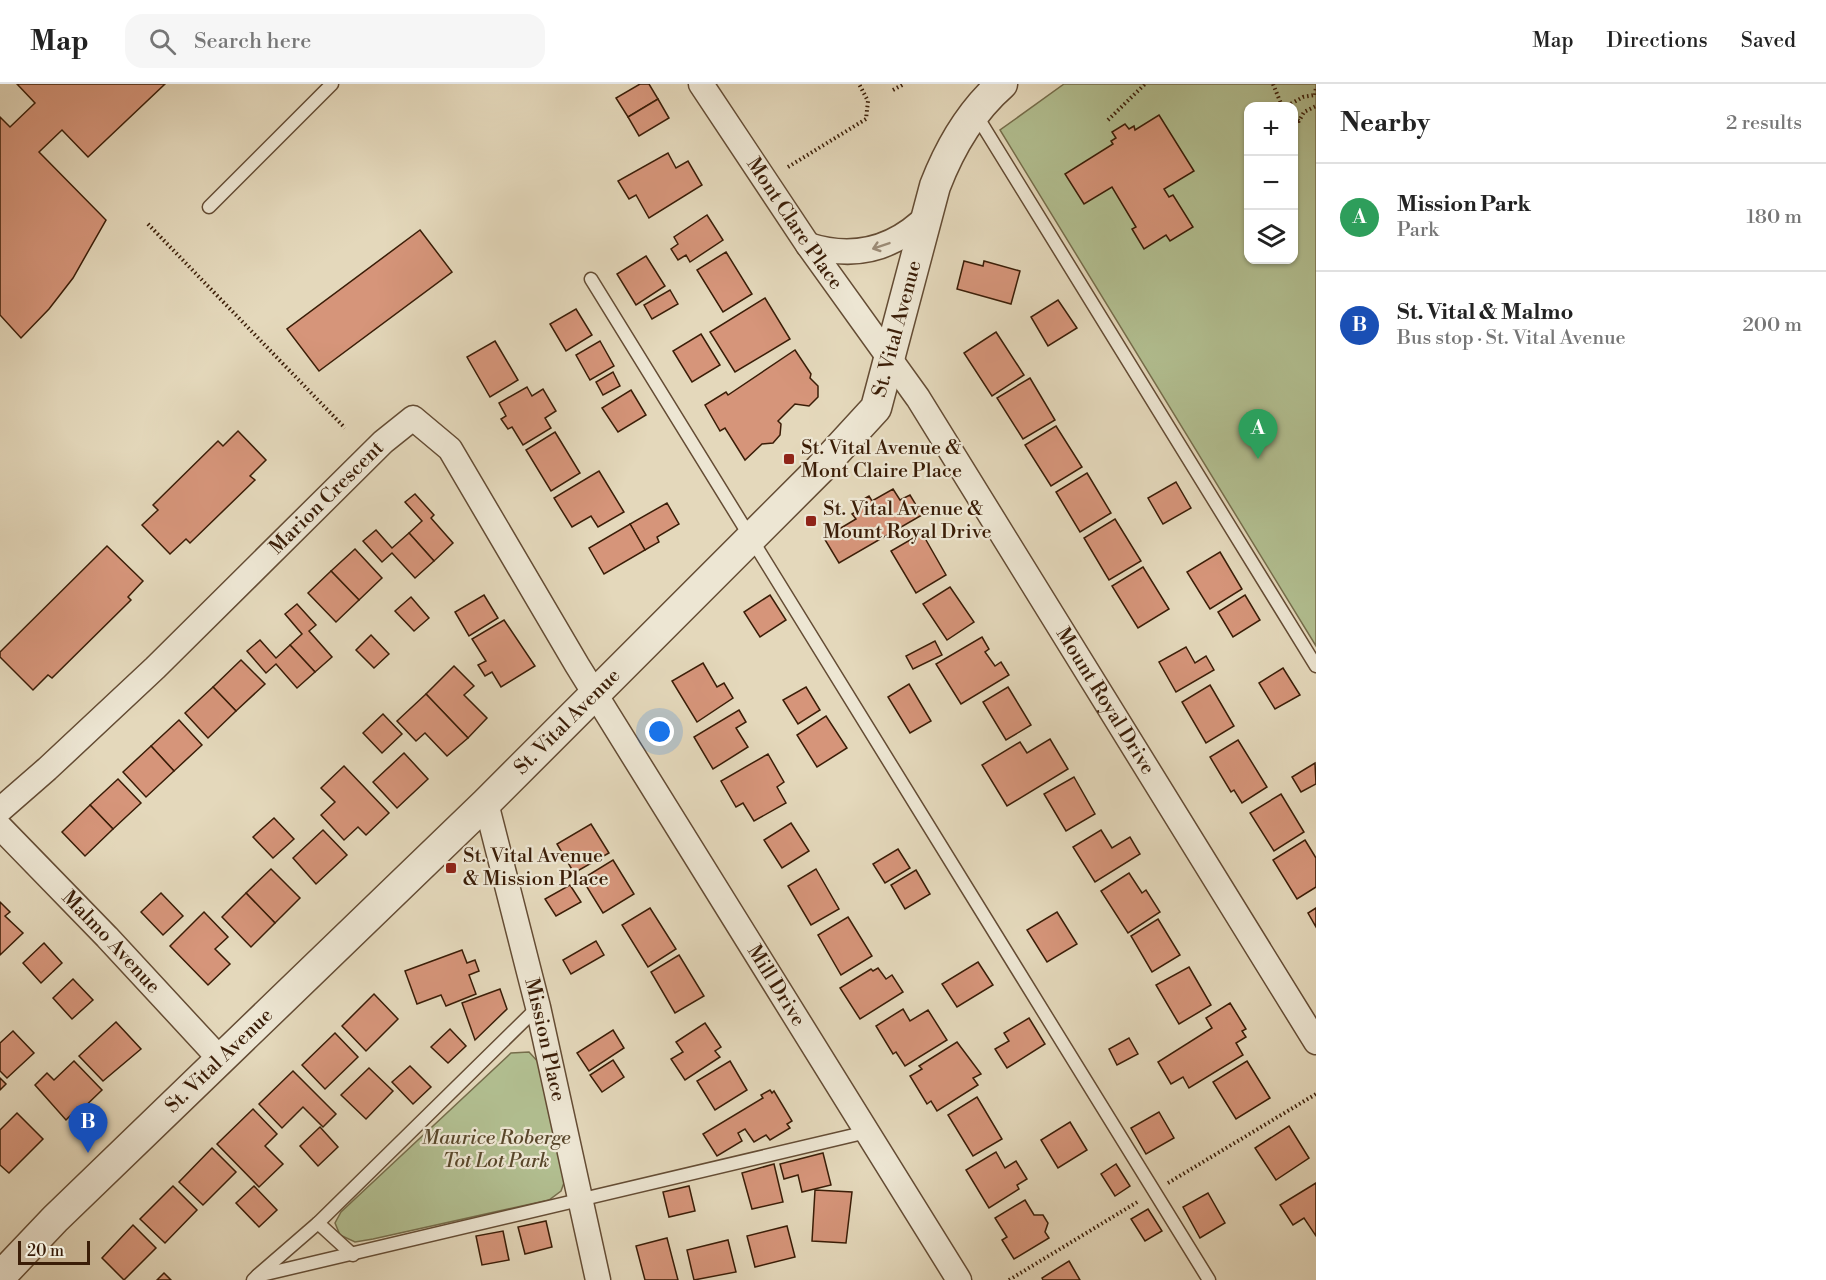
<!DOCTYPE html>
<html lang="en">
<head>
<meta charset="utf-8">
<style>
	:root { --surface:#fff; --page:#f6f6f6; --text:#222; --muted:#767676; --line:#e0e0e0; --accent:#ea580c }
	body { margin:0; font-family:"Libre Bodoni",serif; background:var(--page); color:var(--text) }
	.controls { position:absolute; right:18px; top:18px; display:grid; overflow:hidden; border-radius:12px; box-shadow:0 2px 4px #0004 }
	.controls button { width:54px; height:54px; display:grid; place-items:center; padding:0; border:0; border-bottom:2px solid var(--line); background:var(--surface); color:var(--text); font:30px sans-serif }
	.scale { position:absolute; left:18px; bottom:15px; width:72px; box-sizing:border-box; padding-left:6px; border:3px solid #3a1d07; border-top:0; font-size:16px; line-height:21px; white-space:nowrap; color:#3a1d07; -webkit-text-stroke:4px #ede6d3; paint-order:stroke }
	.you { position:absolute; left:660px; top:648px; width:21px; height:21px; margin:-15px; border:4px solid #fff; border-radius:50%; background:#1a73e8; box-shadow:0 0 0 9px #1a73e833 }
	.badge { display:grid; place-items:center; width:39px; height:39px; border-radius:50%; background:var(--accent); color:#fff; font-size:20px; font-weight:700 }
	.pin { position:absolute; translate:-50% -50px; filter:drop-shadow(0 2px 3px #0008) }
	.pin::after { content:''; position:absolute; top:32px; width:21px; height:18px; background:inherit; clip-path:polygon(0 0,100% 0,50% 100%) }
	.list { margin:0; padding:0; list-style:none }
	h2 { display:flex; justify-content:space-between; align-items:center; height:78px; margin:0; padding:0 24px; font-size:26px }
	h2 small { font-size:20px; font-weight:400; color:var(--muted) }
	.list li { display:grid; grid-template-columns:39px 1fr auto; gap:18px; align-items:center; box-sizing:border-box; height:108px; padding:0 24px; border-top:2px solid var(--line) }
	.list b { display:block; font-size:22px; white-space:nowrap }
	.list p { margin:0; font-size:20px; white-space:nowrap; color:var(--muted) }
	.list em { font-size:20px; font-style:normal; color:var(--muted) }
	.icon { flex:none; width:33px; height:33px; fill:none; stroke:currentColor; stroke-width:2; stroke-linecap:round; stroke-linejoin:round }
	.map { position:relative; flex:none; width:1316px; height:1196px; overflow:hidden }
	header { display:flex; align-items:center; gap:36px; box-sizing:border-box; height:84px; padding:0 30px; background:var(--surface); border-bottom:2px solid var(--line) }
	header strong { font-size:28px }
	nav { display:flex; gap:33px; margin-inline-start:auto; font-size:21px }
	.search { width:420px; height:54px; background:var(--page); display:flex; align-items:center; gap:15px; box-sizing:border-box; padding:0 21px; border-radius:18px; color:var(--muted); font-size:22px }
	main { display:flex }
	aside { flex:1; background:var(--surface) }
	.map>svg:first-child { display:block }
	.green { fill:#b2bf91; stroke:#766e4c; stroke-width:1.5; fill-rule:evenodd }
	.building { fill:#d6957a; stroke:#3a1d07; stroke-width:1.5 }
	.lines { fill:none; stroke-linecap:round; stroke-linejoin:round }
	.service-casing { stroke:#644c34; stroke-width:15 }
	.minor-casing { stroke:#644c34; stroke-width:27 }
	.tertiary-casing { stroke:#644c34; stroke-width:33 }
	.path { stroke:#3a1d07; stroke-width:4; stroke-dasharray:1.5 3; stroke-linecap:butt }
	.service { stroke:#ede6d3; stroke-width:12 }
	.minor { stroke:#ede6d3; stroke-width:24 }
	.tertiary { stroke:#ede6d3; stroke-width:30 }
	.oneway { stroke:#9c8c77 }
	.poi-dot { fill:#8f2418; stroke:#ede6d3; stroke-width:2 }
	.labels { text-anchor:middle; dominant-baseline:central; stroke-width:4.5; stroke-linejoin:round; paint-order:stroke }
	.street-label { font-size:20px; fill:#3a1d07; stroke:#ede6d3 }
	.poi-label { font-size:20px; fill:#3a1d07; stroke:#ede6d3; text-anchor:start }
	.park-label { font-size:20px; font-style:italic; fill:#58462a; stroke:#ede6d3 }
</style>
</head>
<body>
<header>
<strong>Map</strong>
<div class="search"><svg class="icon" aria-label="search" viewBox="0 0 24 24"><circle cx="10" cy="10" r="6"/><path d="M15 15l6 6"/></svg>Search here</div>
<nav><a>Map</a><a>Directions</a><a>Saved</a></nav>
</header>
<main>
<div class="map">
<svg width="1316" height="1196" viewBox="0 0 1316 1196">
	<rect width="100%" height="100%" fill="#e4d8bb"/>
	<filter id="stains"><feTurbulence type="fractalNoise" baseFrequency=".00333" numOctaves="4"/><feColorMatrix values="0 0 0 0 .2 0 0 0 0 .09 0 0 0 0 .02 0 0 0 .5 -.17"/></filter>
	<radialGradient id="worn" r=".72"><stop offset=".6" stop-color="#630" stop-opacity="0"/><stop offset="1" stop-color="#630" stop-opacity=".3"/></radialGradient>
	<g class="green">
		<path d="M1064,0h252v562l-316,-516zM1248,22h46v154h-46z"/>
		<polygon points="529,968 541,981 565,1096 561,1107 549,1116 373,1155 355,1158 340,1151 335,1139 341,1128 511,969"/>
	</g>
	<g class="building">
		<polygon points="17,0 165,0 88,73 62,46 39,68 106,136 73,194 49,225 21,254 0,231 0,33 10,43 35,19"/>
		<polygon points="640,0 649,0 658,15 628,33 616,14"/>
		<polygon points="658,15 669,34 639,52 628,33"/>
		<polygon points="1159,31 1194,87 1164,105 1169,113 1173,111 1193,143 1170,157 1166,151 1144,165 1132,145 1136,143 1112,103 1084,120 1065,90 1113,60 1111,57 1116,54 1112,48 1125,40 1129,45 1134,42 1135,46"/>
		<polygon points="668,69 676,84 688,77 702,101 649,134 636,111 629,115 618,97"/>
		<polygon points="707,131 723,156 690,178 686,171 678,176 671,165 678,160 674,153"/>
		<polygon points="420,146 452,188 319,287 287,245"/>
		<polygon points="726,168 752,210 723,228 697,186"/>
		<polygon points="646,172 665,202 636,221 617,190"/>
		<polygon points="964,177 983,182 984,177 1020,187 1011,220 957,205"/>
		<polygon points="670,206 678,220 652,235 644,221"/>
		<polygon points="765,214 790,255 735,288 710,248"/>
		<polygon points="1058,216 1077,244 1048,262 1031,233"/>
		<polygon points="576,225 592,251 566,267 550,240"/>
		<polygon points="996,248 1024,291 992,312 964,269"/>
		<polygon points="701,250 720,281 692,298 673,267"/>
		<polygon points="495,257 518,296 490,313 467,273"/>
		<polygon points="600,257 614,282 590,296 576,271"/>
		<polygon points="795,266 811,290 810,294 818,302 818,313 809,322 795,320 778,337 781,340 780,351 773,359 762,360 745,376 725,344 720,347 705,321 726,308 728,311"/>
		<polygon points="613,288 620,302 603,311 596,298"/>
		<polygon points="1030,294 1055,336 1023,355 997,314"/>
		<polygon points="527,303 532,312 543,305 556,327 545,334 551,344 523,361 512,343 508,345 501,335 506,332 499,319"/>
		<polygon points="631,306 646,331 618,348 602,324"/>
		<polygon points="1056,342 1082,383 1051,402 1025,361"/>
		<polygon points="238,347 266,376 250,392 255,396 190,459 186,455 170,470 142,441 158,426 153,421 218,357 223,362"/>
		<polygon points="555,348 580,389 551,407 526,366"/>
		<polygon points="599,387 624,428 598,443 591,432 572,443 554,414"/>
		<polygon points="1087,389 1111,429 1080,448 1056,408"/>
		<polygon points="1176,398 1191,424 1163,440 1148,414"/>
		<polygon points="893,405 900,416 910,411 922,431 839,479 824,454 856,435 852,430 863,423 860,417 869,412 872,417"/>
		<polygon points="415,410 434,431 431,434 453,459 434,477 409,449 422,437 405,418"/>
		<polygon points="667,419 679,440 657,453 659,458 645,466 630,440"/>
		<polygon points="1115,435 1141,477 1109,496 1084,454"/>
		<polygon points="630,440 645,466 604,490 589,464"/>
		<polygon points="376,446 392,464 409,449 434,477 415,494 392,469 382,478 363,457"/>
		<polygon points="922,449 946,491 916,509 891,467"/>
		<polygon points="107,462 143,497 128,513 131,516 52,594 48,591 33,606 0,573 0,568"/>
		<polygon points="355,465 382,494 359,516 331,487"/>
		<polygon points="1220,468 1242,505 1210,525 1187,488"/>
		<polygon points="1143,483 1169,525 1138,544 1112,502"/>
		<polygon points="331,487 359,516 336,538 308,509"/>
		<polygon points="950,503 974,538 947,556 923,520"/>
		<polygon points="484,511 498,534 469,552 455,528"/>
		<polygon points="770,511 786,536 760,553 744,528"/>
		<polygon points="1245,511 1260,536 1233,553 1218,528"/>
		<polygon points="411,513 429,534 414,547 395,527"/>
		<polygon points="297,520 316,541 309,547 332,573 315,588 290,561 302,550 285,530"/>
		<polygon points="504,536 535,582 501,603 492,588 485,592 478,581 486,577 472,555"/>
		<polygon points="371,551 389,570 374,584 356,566"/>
		<polygon points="982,553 989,565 985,568 995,582 1001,578 1009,591 961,620 936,580"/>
		<polygon points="260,556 276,574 290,561 315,588 297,604 276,580 266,589 247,567"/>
		<polygon points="935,557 942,571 913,585 906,572"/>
		<polygon points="1186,563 1195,579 1206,572 1214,586 1176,608 1159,578"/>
		<polygon points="241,576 265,600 236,627 213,603"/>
		<polygon points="703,579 717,603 724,599 733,614 697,638 672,597"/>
		<polygon points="454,582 474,602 464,611 487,634 468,654 426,610"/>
		<polygon points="1283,584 1300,611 1275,625 1259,599"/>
		<polygon points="909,600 931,637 910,649 888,613"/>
		<polygon points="1210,601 1234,642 1206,659 1182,618"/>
		<polygon points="213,603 236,627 208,654 185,629"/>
		<polygon points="806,603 820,626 798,640 783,616"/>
		<polygon points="1008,603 1031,641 1006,656 983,618"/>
		<polygon points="426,610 468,654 447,672 425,649 416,657 397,637"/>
		<polygon points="739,626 746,638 736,644 748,663 713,685 694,653"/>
		<polygon points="383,630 402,650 382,669 363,649"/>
		<polygon points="826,632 847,664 817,683 797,651"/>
		<polygon points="179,636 202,661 174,687 151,662"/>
		<polygon points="1050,655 1068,685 1007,722 982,681 1020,658 1027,669"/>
		<polygon points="1238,656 1267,703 1242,719 1234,706 1231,708 1210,673"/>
		<polygon points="151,662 174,687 146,713 123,688"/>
		<polygon points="404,669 428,695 397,724 373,698"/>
		<polygon points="768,670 784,698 777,703 786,719 754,737 743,719 736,723 721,697"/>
		<polygon points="1315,679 1316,700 1301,708 1292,693"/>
		<polygon points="344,682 389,729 366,751 358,743 344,756 321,731 335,718 321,704"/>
		<polygon points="1074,693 1095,730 1066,747 1044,710"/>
		<polygon points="118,695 141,719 113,745 90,721"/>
		<polygon points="1281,710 1304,748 1274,767 1250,729"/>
		<polygon points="90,721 113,745 85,772 62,748"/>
		<polygon points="274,734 294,755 273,774 253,753"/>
		<polygon points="791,739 809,767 782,784 764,756"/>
		<polygon points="591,740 609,769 574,789 557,760"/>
		<polygon points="323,746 347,771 316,800 293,774"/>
		<polygon points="1101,746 1112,764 1130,753 1140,770 1095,798 1073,763"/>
		<polygon points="1305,756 1316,774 1316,803 1297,815 1273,776"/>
		<polygon points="898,765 910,784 885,799 873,780"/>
		<polygon points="613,776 634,810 603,829 582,795"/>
		<polygon points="271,785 300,814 275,839 246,809"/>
		<polygon points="816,785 839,825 811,841 788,802"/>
		<polygon points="916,786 930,810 905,825 891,801"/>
		<polygon points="1129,789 1142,809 1146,806 1160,828 1128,849 1101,807"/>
		<polygon points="570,801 581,818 556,832 545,815"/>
		<polygon points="161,809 183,832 163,851 141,828"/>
		<polygon points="246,809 275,839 251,863 222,833"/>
		<polygon points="0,818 10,828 5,832 23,849 0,871"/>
		<polygon points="650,824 676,865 648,883 622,841"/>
		<polygon points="1316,824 1316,843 1308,829"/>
		<polygon points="204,828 228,853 215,865 230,880 208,901 170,862"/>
		<polygon points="1057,828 1077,860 1047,878 1027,846"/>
		<polygon points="848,833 872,872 841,891 818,851"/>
		<polygon points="1158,835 1180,871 1152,888 1131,852"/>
		<polygon points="596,857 604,871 571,890 563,876"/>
		<polygon points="44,859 62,879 41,899 23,879"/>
		<polygon points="462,866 467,879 475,876 479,887 469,891 476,910 446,922 441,911 417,920 405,887"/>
		<polygon points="679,871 704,912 675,929 651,888"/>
		<polygon points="978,878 993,901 957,923 942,900"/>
		<polygon points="1189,883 1211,921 1179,940 1156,901"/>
		<polygon points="878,884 886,895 892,891 903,908 860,935 840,904 871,885 873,887"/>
		<polygon points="73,895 93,916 72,935 53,914"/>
		<polygon points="500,905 507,925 475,956 462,919"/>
		<polygon points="374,910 398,935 366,967 342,942"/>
		<polygon points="1230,919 1246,945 1242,947 1246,953 1236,959 1243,971 1189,1004 1183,993 1171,1000 1158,978 1212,944 1206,934"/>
		<polygon points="903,925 910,937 928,926 947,956 905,982 896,968 893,970 876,942"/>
		<polygon points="1029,934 1045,960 1007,984 995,965 1009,957 1004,949"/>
		<polygon points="116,938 141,965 103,997 79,972"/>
		<polygon points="705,939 721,963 715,967 720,973 685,996 671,975 683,968 676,958"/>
		<polygon points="450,945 466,962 448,979 431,963"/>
		<polygon points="613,946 624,964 589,987 577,969"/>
		<polygon points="13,947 34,969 7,994 0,987 0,959"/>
		<polygon points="335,949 358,973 325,1005 302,981"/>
		<polygon points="1129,954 1138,970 1117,981 1109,965"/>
		<polygon points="957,958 981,990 973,994 978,1001 937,1027 931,1017 927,1020 910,992 922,985 919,982"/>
		<polygon points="613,976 624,993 602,1008 590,991"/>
		<polygon points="74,977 102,1006 78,1029 76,1026 66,1036 35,1001 47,989 54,996"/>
		<polygon points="730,977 747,1006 715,1026 697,997"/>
		<polygon points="1247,977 1270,1014 1236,1035 1213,998"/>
		<polygon points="410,982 431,1003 413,1020 392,998"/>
		<polygon points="369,984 393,1007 366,1035 341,1011"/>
		<polygon points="293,987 336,1030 323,1043 303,1023 282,1044 259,1020"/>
		<polygon points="0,994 6,1000 0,1006"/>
		<polygon points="770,1006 772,1009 774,1007 792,1037 787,1040 790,1044 770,1056 766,1051 754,1058 745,1045 738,1049 742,1057 717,1072 703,1050 763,1014 761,1011"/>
		<polygon points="977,1013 1002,1055 973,1072 948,1031"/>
		<polygon points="253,1025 277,1050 265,1062 283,1080 259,1103 217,1060"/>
		<polygon points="1159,1028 1174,1054 1146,1070 1131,1044"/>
		<polygon points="17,1029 43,1055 9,1089 0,1081 0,1046"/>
		<polygon points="1070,1038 1087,1066 1058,1084 1041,1056"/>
		<polygon points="1289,1042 1309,1074 1276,1096 1255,1064"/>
		<polygon points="320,1043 338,1063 318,1082 300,1062"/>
		<polygon points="212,1064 236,1088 203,1121 179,1098"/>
		<polygon points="996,1068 1005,1084 1016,1077 1027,1095 1017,1101 1019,1105 989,1124 966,1086"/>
		<polygon points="823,1069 831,1101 802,1108 798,1091 784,1095 780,1080"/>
		<polygon points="774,1080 783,1118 752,1125 742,1089"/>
		<polygon points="1116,1080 1130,1102 1115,1112 1101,1090"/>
		<polygon points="1316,1099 1316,1152 1304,1134 1293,1141 1280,1121"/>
		<polygon points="173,1102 197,1126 165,1159 140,1135"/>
		<polygon points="254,1102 277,1126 259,1143 236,1119"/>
		<polygon points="689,1102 695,1127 669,1133 663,1108"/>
		<polygon points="815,1106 852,1108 846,1159 812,1157"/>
		<polygon points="1208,1109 1225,1139 1200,1154 1183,1123"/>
		<polygon points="1025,1116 1034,1131 1043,1131 1048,1139 1045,1148 1049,1154 1014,1175 1002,1156 1007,1153 995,1134"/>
		<polygon points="1148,1125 1162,1147 1145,1157 1131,1135"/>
		<polygon points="546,1137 552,1163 525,1170 518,1143"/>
		<polygon points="133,1141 156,1164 124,1196 102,1174"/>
		<polygon points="787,1142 795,1173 755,1183 747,1152"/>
		<polygon points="503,1147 509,1176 482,1181 476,1152"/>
		<polygon points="667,1154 678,1196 645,1196 636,1162"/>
		<polygon points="728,1156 736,1188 694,1196 687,1166"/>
		<polygon points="1069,1177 1080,1196 1043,1196 1042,1194"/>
		<polygon points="164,1189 171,1196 157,1196"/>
	</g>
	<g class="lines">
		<defs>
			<g id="service">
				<polyline points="975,29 1316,582"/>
				<polyline points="209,123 332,0"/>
				<polyline points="591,195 1209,1196"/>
				<polyline points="318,1139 353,1171"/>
				<polyline points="258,1191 318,1139 538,923"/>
				<polyline points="253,1196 257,1192 867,1048"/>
			</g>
			<g id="minor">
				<path id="s1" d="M701,0l107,161 110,153 398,644"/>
				<path d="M808,161c47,15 87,4 121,-31"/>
				<path id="s2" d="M486,719l52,204 60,273"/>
				<path id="s3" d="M0,726l47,-41 108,-101 228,-226 30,-24 37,31 127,216 382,615"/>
				<path id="s4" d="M0,743l107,110 113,122"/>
			</g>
			<g id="tertiary">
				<path id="s5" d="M0,1193l55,-58 431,-416 334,-334 56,-61 59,-222c15,-39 35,-74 67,-102"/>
			</g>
		</defs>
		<use href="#service" class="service-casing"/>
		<use href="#minor" class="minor-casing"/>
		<use href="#tertiary" class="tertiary-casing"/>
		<g class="path">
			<polyline points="1273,0 1282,22"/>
			<polyline points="893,6 904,0"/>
			<polyline points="1315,11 1316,2"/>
			<polyline points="1287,22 1303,13 1314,11"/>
			<polyline points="1294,34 1299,37 1304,28 1316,22"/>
			<polyline points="1108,36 1145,0"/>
			<polyline points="788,83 866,35 868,17 859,0"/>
			<polyline points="148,140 345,344"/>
			<polyline points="1168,1099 1316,1010"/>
			<polyline points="1009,1196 1139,1117"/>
		</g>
		<use href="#service" class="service"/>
		<use href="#minor" class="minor"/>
		<use href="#tertiary" class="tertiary"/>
	</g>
	<defs><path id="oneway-shaft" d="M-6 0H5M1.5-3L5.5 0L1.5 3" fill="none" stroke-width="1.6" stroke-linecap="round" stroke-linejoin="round" transform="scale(1.5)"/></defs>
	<use class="oneway" href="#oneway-shaft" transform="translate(881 162) rotate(161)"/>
	<g class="poi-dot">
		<rect x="783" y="369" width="12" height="12" rx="3"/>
		<rect x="805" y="431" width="12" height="12" rx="3"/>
		<rect x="445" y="778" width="12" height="12" rx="3"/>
	</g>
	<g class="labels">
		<g class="street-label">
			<text stroke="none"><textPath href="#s1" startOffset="168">Mont Clare Place</textPath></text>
			<text stroke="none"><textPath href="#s5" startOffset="1316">St. Vital Avenue</textPath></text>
			<text stroke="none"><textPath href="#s3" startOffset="452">Marion Crescent</textPath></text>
			<text stroke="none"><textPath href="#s1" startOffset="738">Mount Royal Drive</textPath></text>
			<text stroke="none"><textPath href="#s5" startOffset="794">St. Vital Avenue</textPath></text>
			<text stroke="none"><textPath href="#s4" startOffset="160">Malmo Avenue</textPath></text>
			<text stroke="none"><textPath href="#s3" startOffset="1246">Mill Drive</textPath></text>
			<text stroke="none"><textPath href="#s2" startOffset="244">Mission Place</textPath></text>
			<text stroke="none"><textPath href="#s5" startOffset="308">St. Vital Avenue</textPath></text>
		</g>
		<g class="poi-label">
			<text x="801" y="364">St. Vital Avenue &amp;<tspan x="801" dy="23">Mont Claire Place</tspan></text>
			<text x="823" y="425">St. Vital Avenue &amp;<tspan x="823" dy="23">Mount Royal Drive</tspan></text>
			<text x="463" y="772">St. Vital Avenue<tspan x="463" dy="23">&amp; Mission Place</tspan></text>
		</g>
		<g class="park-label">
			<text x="496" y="1054">Maurice Roberge<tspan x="496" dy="23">Tot Lot Park</tspan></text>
		</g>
	</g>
	<rect width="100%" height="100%" filter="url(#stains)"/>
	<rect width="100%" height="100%" fill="url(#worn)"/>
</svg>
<div class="controls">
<button>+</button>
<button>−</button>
<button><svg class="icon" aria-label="layers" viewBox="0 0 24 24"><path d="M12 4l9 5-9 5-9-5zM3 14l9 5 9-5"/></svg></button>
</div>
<div class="scale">20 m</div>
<div class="you"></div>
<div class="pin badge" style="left:1258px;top:375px;background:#2e9e5b">A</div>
<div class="pin badge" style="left:88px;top:1069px;background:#1a4fb4">B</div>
</div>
<aside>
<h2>Nearby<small>2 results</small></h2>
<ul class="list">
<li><span class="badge" style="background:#2e9e5b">A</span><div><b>Mission Park</b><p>Park</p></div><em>180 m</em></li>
<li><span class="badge" style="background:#1a4fb4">B</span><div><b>St. Vital &amp; Malmo</b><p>Bus stop · St. Vital Avenue</p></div><em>200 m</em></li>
</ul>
</aside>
</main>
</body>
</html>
